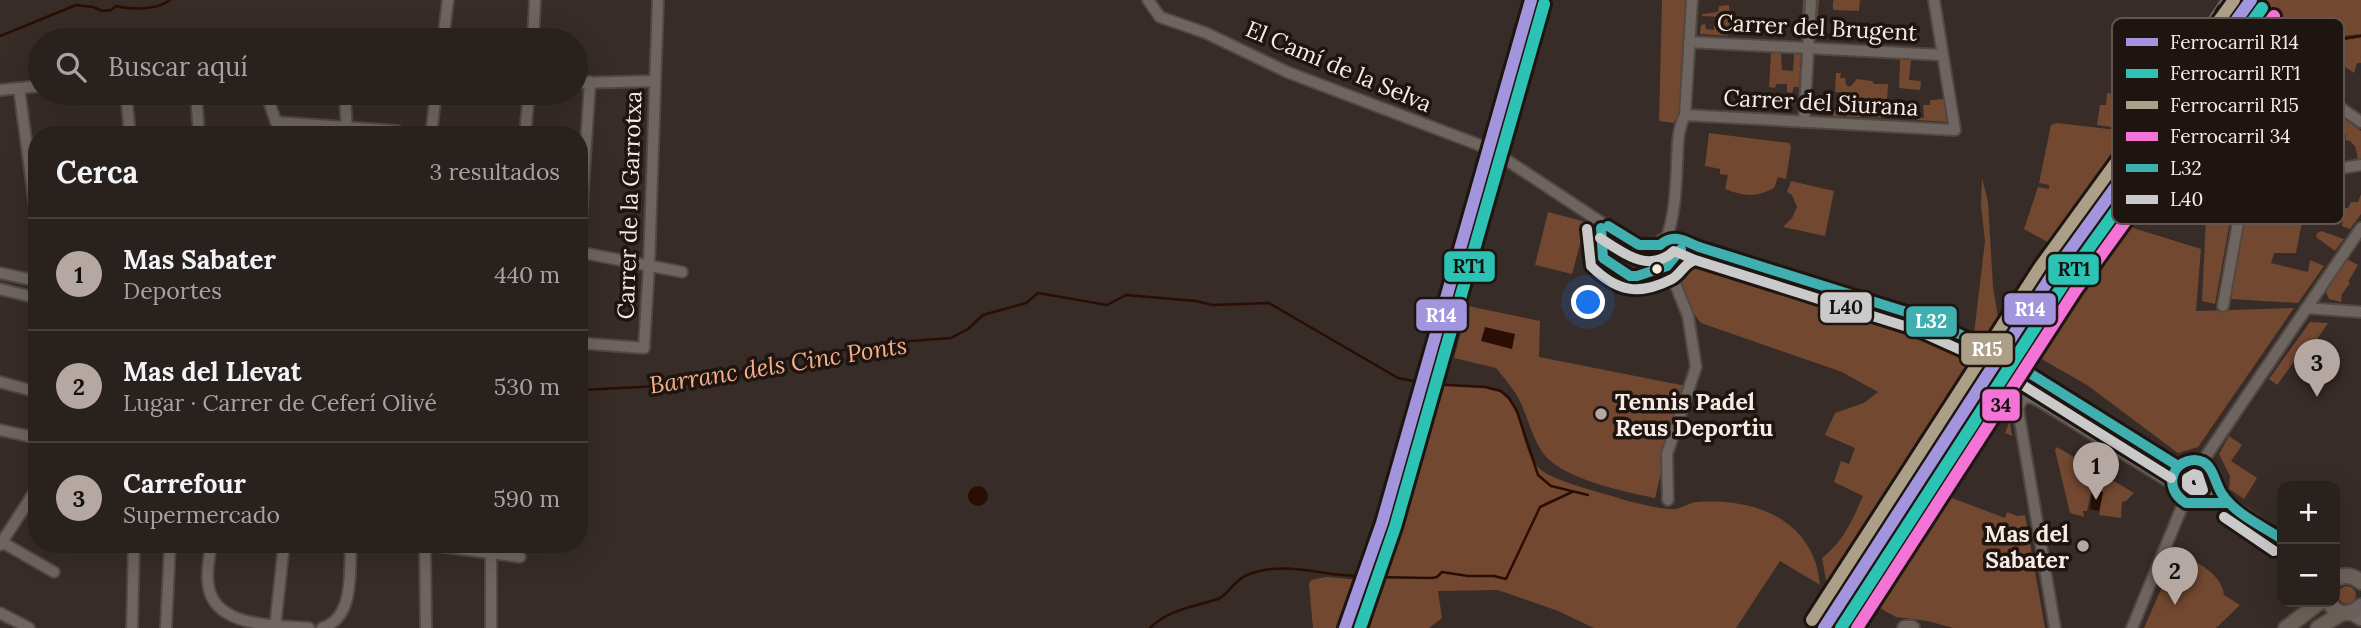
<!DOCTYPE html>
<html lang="es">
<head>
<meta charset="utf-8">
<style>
	:root { --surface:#29211d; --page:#352e2a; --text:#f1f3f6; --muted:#a5a3a4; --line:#453e3b; --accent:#b5a8a2 }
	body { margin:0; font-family:Lora,serif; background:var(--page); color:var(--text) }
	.controls { position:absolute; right:21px; bottom:21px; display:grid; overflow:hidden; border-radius:14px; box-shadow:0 7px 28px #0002 }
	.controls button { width:63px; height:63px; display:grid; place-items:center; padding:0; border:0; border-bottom:2px solid var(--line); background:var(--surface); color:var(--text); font:35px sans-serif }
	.you { position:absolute; left:1589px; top:303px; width:24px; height:24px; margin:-18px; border:5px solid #fff; border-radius:50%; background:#1a73e8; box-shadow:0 0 0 10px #1a73e833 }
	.badge { display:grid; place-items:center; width:46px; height:46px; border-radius:50%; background:var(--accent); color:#111; font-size:23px; font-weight:700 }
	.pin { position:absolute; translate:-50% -58px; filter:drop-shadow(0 2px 4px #0008) }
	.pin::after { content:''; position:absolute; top:37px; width:24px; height:21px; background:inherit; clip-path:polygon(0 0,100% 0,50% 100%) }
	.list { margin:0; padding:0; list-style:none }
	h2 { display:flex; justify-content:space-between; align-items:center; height:91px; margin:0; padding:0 28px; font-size:30px }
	h2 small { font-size:23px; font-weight:400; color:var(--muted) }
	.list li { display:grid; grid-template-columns:46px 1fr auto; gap:21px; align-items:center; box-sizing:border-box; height:112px; padding:0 28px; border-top:2px solid var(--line) }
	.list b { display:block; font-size:26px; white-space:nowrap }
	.list p { margin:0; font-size:23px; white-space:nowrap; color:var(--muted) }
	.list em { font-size:23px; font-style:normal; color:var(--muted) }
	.icon { flex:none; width:38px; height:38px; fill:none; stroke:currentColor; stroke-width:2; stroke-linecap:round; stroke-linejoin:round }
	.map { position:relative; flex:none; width:2361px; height:628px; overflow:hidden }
	.search { position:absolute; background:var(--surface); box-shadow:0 7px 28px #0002; left:28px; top:28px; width:560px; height:77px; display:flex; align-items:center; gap:18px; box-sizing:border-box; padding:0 24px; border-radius:38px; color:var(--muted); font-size:26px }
	.panel { position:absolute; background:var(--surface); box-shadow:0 7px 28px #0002; left:28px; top:126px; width:560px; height:427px; border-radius:28px }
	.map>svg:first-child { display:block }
	.green { fill:#734831 }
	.water { fill:#2a0e04 }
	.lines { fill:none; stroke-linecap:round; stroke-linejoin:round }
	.stream { stroke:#2a0e04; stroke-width:2.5 }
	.minor-tunnel { stroke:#544943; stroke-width:10; stroke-dasharray:10 5; stroke-linecap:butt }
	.minor-casing { stroke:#524843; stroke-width:14 }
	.major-casing { stroke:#524843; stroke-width:18 }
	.minor { stroke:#6e6561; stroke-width:10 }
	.major { stroke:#6d625b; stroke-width:14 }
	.rail-casing { stroke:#706863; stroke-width:5 }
	.rail { stroke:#1e1511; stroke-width:2.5; stroke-dasharray:8; stroke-linecap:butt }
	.bus-1-casing { stroke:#1e1511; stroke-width:16 }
	.bus-2-casing { stroke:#1e1511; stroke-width:16 }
	.bus-1 { stroke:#40afaf; stroke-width:10 }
	.bus-2 { stroke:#cacaca; stroke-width:10 }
	.rail-1-casing { stroke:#1e1511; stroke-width:18 }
	.rail-2-casing { stroke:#1e1511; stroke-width:18 }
	.rail-3-casing { stroke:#1e1511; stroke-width:18 }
	.rail-4-casing { stroke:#1e1511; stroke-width:18 }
	.rail-1 { stroke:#a295dd; stroke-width:12 }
	.rail-2 { stroke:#2dc3b4; stroke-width:12 }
	.rail-3 { stroke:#ab9f88; stroke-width:12 }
	.rail-4 { stroke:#f373d6; stroke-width:12 }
	.bus-dot { fill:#f9ebe4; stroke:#1e1511; stroke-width:2.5 }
	.poi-dot { fill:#b5a8a2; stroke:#1e1511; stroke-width:2.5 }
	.labels { text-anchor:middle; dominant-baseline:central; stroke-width:7; stroke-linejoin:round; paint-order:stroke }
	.street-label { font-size:23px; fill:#f9ebe4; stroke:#1e1511 }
	.poi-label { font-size:23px; font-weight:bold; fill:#f9ebe4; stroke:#1e1511; text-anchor:start }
	.water-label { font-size:24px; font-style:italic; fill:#f8ae89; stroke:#1e1511 }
	.key { fill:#1e1511; stroke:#605550; stroke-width:2 }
	.key-label { font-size:19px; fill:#f9ebe4 }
	.line-badge { stroke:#1e1511; stroke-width:2.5 }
	.badge-label { font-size:19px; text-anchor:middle; font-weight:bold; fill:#fff }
	.pale-badge-label { font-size:19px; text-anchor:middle; font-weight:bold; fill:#111 }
</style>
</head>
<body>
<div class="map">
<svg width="2361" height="628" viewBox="0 0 2361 628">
	<rect width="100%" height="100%" fill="#372c27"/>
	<g class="green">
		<polygon points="1662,0 1689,0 1680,112 1674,123 1659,121"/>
		<polygon points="1803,0 1819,0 1816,40 1801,40"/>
		<polygon points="1835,0 1860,0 1859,11 1833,10 1833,1"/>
		<path d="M2259,0h102v34l-30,3 -48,-2 1,4c-29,14 -40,116 -46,148l-5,9 -7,1v4h7v3l-18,100 -13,-3 8,-165h-5v4l-45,-8 38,-53 18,-13 24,-33 -1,-2z"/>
		<polygon points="1729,5 1730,24 1734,25 1735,30 1729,31 1728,36 1700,34 1701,25 1705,24 1706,29 1714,30 1714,26 1721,26 1721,17 1702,16 1702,14 1718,12 1719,6"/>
		<polygon points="2361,37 2361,63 2357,63 2354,73 2341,64 2336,72 2325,64 2320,73 2314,73 2312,78 2292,64 2300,56 2298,52 2293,54 2292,52 2297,49"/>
		<polygon points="1771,53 1781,53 1782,70 1793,71 1794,54 1801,54 1799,87 1794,87 1792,93 1787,92 1787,84 1776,84 1775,88 1769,87"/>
		<polygon points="2114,58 2168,58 2151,82 2155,94 2053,245 2024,229 2038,187 2049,189 2049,185 2039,183 2051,125 2057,123 2117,130 2124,113 2119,108 2117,117 2112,117 2111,127 2097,125 2100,105 2106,105 2107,93 2115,94 2115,77 2121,66 2115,63"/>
		<polygon points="1900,60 1911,60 1909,80 1921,81 1920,90 1899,88"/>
		<polygon points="1836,73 1841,73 1840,78 1845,78 1846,85 1850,87 1857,79 1872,81 1874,84 1888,84 1886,118 1833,116 1834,110 1846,109 1846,93 1835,92"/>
		<polygon points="1945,99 1949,122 1917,120 1918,117 1924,118 1923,105 1930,105 1930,100"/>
		<polygon points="2334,117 2341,121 2343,118 2361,131 2361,159 2358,159 2355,146 2350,141 2345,140 2346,135 2338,134 2341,129 2333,120"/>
		<path d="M1709,133l80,10 2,4 -5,32 -8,-2 -4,11c-18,10 -31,8 -49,1l3,-14 -8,-1v-5l-15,-3z"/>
		<polygon points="1982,178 1988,202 1993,287 1998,317 1997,331 1990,341 1974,334 1985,241 1981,206"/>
		<polygon points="1791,181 1834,191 1825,236 1783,227 1792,218 1797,207 1792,195 1787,192"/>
		<polygon points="2305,183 2307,193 2304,194 2303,188 2291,190 2293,204 2304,202 2307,212 2322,219 2320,224 2316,221 2302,219 2302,214 2295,216 2296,222 2302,222 2296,253 2274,253 2271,263 2308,272 2310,260 2324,266 2298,303 2231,299 2249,193"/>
		<polygon points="2361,194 2361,214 2350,229 2342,226 2344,208 2348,208 2351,202 2358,202"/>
		<polygon points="1548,212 1586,222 1572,274 1535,265"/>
		<polygon points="2098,217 2201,249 2196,311 2294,308 2198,447 2178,453 2087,385 2017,345"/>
		<polygon points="2321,231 2344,239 2335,251 2316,237 2317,233"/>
		<path d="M1692,257l11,1 199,60 80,35 -152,231 -4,-4 -4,-22c21,-16 30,-37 41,-62l-29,-14 7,-21 8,3 6,-16 -30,-13 10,-22 29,-10 14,-11 -36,-20 -141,-49c-9,-10 -29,-43 -23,-56 3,-6 9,-8 14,-10z"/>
		<polygon points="2347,259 2358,265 2348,282 2350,283 2342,294 2341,302 2329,299 2326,292"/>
		<path d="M1468,306l72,15 -1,36 147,29 -15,44 -16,68c-30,-6 -98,-20 -114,-48 -10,-16 -14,-35 -22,-51 -6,-11 -15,-21 -23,-31l-42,-10z"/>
		<polygon points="2310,322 2328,323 2310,349 2305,349 2301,352 2277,385 2269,379"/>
		<polygon points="2002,371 2012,436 2005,433 2009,423 1995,417 2003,402 1989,392"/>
		<path d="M1425,383c19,3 53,0 69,6 34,15 22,59 47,81 11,9 49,20 64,24 19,6 50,15 68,15 9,0 16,-7 25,-7 49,-3 101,11 118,62 2,7 3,14 4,21l-40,-24 -44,67h-142l-36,-17 -60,-21 -60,1 4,27 -13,10h-78l12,-30z"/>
		<polygon points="1971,416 1980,419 1972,447 1954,442"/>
		<polygon points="2229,436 2242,445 2231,461 2257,478 2244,499 2229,489 2230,476 2219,454"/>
		<polygon points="1949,445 1956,447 1944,485 1929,477 1939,484 1936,492 2005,518 2007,512 2017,516 2025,515 2045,628 1953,628 1928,621 1896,617 1869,602 1871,587 1861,581"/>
		<polygon points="2057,447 2134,493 2126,501 2122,502 2121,518 2099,515 2103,492 2092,489 2087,511 2083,511 2084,517 2070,513 2055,450"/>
		<circle cx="2194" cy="482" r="15"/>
		<path d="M2177,553c19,8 45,21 47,42l16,10 -24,23h-72z"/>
		<polygon points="1326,577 1360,580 1342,628 1313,628 1309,584 1311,580"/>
		<circle cx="2347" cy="595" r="9"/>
		<polygon points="1848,606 1860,614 1858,614 1857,621 1864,622 1864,624 1856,628 1833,628"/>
	</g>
	<g class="water">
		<polygon points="1485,327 1515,334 1512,349 1481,341"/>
		<polygon points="1987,393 2002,403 1996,411 1987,407 1984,411 1977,409"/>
		<circle cx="978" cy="496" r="10"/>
		<polygon points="2092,490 2103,492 2099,511 2090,509"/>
	</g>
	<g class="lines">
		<g class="stream">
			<path d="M0,36l76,-31 17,2 9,4 9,-1 5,-4c15,4 42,4 54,-6"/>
			<path d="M2294,56c18,-15 44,-16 67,-20"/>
			<polyline points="582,390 678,385 730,376 784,359 898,342 951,338 968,329 983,315 1026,303 1038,293 1107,305 1126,295 1196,301 1212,305 1269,303 1398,378 1429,384 1485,387 1501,391 1509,398 1517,411 1538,475 1551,486 1588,495"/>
			<polyline points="1370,577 1432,578 1437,577 1442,572 1468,576 1494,576 1506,579 1540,507 1572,492"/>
			<path d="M1150,628c19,-19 44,-21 68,-29 9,-3 16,-19 29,-24 37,-15 74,1 112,1"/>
		</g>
		<polyline class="minor-tunnel" points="1988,347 2005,357"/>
		<defs>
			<g id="minor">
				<polyline points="1148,0 1160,17 1206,33 1287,72 1482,146"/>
				<polyline points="443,40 448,0"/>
				<polyline points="533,40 535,0"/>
				<polyline points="1689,42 1942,55"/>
				<polyline points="2276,63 2361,122"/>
				<polyline points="576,83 655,81"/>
				<polyline points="19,88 37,222"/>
				<polyline points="0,90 40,86"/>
				<polyline points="126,93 130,135"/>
				<polyline points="196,93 199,135"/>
				<polyline points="266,93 276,122 397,131 400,135"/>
				<polyline points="345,93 347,135"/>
				<polyline points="1685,115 1955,130 1934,0"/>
				<polyline points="1804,122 1811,0"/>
				<polyline points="431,135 436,93"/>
				<polyline points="525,135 529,93"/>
				<polyline points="1493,151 1634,244 1653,247 1660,245"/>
				<polyline points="2243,185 2361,165"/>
				<path d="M1666,239c9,-23 10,-52 11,-76 1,-17 0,-33 8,-48l7,-115"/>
				<polyline points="579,250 590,82"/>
				<polyline points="579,252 682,272"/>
				<path d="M1658,255c-2,-30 26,-13 41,-8l220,69 69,31"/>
				<polyline points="1658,255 1670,271 1688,316 1696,367 1667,454 1668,500"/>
				<polyline points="1664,267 1681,249"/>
				<polyline points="0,273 37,281"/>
				<polyline points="0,289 37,298"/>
				<polyline points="2223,306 2265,73 2276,63 2286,48"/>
				<polyline points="2306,308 2361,312"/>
				<polyline points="579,343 644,348 649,266 658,0"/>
				<polyline points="2005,357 2178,466"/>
				<polyline points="0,382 37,392"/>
				<polyline points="0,430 37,438"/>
				<circle cx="2194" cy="482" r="22"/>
				<polyline points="2202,462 2361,228"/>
				<polyline points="2216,484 2229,503 2282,539"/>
				<polyline points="0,541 54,572"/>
				<path d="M211,544c-1,12 -5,27 -3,39 4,45 67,42 101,45"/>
				<polyline points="423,544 520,557"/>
				<polyline points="425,544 426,628"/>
				<polyline points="0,545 37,488"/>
				<polyline points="0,613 29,628"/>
				<polyline points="2348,613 2361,620"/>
				<polyline points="132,628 134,544"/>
				<polyline points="166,628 170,544"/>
				<polyline points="275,628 284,544"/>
				<path d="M322,628c33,-10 27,-56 29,-84"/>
				<polyline points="491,628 491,544"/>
				<polyline points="2055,628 2018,409 2022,399 2030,397 2039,401 2171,483"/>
				<polyline points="2132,628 2184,502"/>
			</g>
			<g id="major">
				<path d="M2335,579c9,-5 18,-4 26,3"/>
				<path d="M2329,602c7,14 21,14 32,4"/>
				<polyline points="1905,628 1912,628"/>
				<polyline points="2286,628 2320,602"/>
				<polyline points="2318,628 2342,613"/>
			</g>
		</defs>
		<use href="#minor" class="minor-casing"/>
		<use href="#major" class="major-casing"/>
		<use href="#minor" class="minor"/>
		<use href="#major" class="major"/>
		<defs>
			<polyline id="rail" points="1813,628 2080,213 2223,0"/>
		</defs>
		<use href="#rail" class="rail-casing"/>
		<use href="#rail" class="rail"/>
		<defs>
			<g id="bus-1">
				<polyline points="1608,226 1639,245 1660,245"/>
				<polyline points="1601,228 1603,258 1630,276 1637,276 1667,266 1681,249"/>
				<path d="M1660,245c14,-12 24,-4 39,2l220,69 69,31 190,119"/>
				<path d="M2229,503h-43c-11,-7 -18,-19 -11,-32 5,-9 18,-14 28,-9 11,6 12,22 19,32 13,20 40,32 60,45"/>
			</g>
			<g id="bus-2">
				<path d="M1587,229l4,37c26,26 48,30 81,13 9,-5 12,-15 21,-18"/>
				<path d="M1600,238c23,15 49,36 74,13l21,9 219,69 67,30 190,119"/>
				<polygon points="2194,474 2198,475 2203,490 2192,490 2187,486 2187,478"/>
				<polyline points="2224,517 2274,551"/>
			</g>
		</defs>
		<use href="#bus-1" class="bus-1-casing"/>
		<use href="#bus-2" class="bus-2-casing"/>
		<use href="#bus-1" class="bus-1"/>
		<use href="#bus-2" class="bus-2"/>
		<defs>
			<g id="rail-1">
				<polyline points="1345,628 1382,523 1531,0"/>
				<polyline points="1824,628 2052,275 2251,0"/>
			</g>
			<g id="rail-2">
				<polyline points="1360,628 1395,527 1544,4"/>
				<polyline points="1841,628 2064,283 2262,8"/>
			</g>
			<polyline id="rail-3" points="1812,620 2040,267 2234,0"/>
			<polyline id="rail-4" points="1857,628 2075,291 2274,16"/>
		</defs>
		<use href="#rail-1" class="rail-1-casing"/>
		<use href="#rail-2" class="rail-2-casing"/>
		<use href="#rail-3" class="rail-3-casing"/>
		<use href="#rail-4" class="rail-4-casing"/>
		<use href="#rail-1" class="rail-1"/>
		<use href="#rail-2" class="rail-2"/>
		<use href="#rail-3" class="rail-3"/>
		<use href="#rail-4" class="rail-4"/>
	</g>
	<circle class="bus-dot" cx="1657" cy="269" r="6"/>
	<g class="poi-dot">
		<circle cx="1601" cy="414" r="7"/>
		<circle cx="2083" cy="546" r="7"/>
	</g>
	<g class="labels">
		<g class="street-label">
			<text transform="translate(1817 27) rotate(3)">Carrer del Brugent</text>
			<text transform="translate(1339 66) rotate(23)">El Camí de la Selva</text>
			<text transform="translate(1821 102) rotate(3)">Carrer del Siurana</text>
			<text transform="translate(629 205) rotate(-88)">Carrer de la Garrotxa</text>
		</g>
		<g class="poi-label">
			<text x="1615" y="401">Tennis Padel<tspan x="1615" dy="26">Reus Deportiu</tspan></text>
			<text x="2069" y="533" text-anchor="end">Mas del<tspan x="2069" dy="26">Sabater</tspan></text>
		</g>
		<g class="water-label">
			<text transform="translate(778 365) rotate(-9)">Barranc dels Cinc Ponts</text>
		</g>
	</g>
	<rect x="2112" y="18" width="232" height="206" rx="10" class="key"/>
	<rect x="2126" y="38" width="32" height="8" fill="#a295dd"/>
	<rect x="2126" y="69" width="32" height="9" fill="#2dc3b4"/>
	<rect x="2126" y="101" width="32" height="8" fill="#ab9f88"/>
	<rect x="2126" y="132" width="32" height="9" fill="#f373d6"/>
	<rect x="2126" y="164" width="32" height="8" fill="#40afaf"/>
	<rect x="2126" y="195" width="32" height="9" fill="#cacaca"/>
	<g class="key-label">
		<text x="2170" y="49">Ferrocarril R14</text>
		<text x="2170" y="80">Ferrocarril RT1</text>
		<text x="2170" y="112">Ferrocarril R15</text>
		<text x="2170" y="143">Ferrocarril 34</text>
		<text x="2170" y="175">L32</text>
		<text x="2170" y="206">L40</text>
	</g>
	<g class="line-badge">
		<rect x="1443" y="250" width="53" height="33" rx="7" fill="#2dc3b4"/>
		<rect x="2047" y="253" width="53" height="33" rx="7" fill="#2dc3b4"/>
		<rect x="1819" y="291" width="54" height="33" rx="7" fill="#cacaca"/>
		<rect x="2003" y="292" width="54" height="34" rx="7" fill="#a295dd"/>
		<rect x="1415" y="298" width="53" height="34" rx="7" fill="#a295dd"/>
		<rect x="1905" y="305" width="53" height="33" rx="7" fill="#40afaf"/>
		<rect x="1960" y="332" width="54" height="34" rx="7" fill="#ab9f88"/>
		<rect x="1981" y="388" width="40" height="34" rx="7" fill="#f373d6"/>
	</g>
	<g class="badge-label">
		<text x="2030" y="316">R14</text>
		<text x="1441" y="322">R14</text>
		<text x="1931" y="328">L32</text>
		<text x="1987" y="356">R15</text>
	</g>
	<g class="pale-badge-label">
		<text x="1469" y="273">RT1</text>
		<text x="2074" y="276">RT1</text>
		<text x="1846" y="314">L40</text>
		<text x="2001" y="412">34</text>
	</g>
</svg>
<div class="controls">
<button>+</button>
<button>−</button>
</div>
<div class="you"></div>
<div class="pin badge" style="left:2096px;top:500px">1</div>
<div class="pin badge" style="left:2175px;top:605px">2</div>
<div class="pin badge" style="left:2317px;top:397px">3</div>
<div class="search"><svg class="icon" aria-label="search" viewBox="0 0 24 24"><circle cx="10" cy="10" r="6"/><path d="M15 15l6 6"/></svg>Buscar aquí</div>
<section class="panel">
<h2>Cerca<small>3 resultados</small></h2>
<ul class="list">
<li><span class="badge">1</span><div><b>Mas Sabater</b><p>Deportes</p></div><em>440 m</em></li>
<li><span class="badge">2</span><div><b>Mas del Llevat</b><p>Lugar · Carrer de Ceferí Olivé</p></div><em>530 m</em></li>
<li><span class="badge">3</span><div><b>Carrefour</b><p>Supermercado</p></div><em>590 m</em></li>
</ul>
</section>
</div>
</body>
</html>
